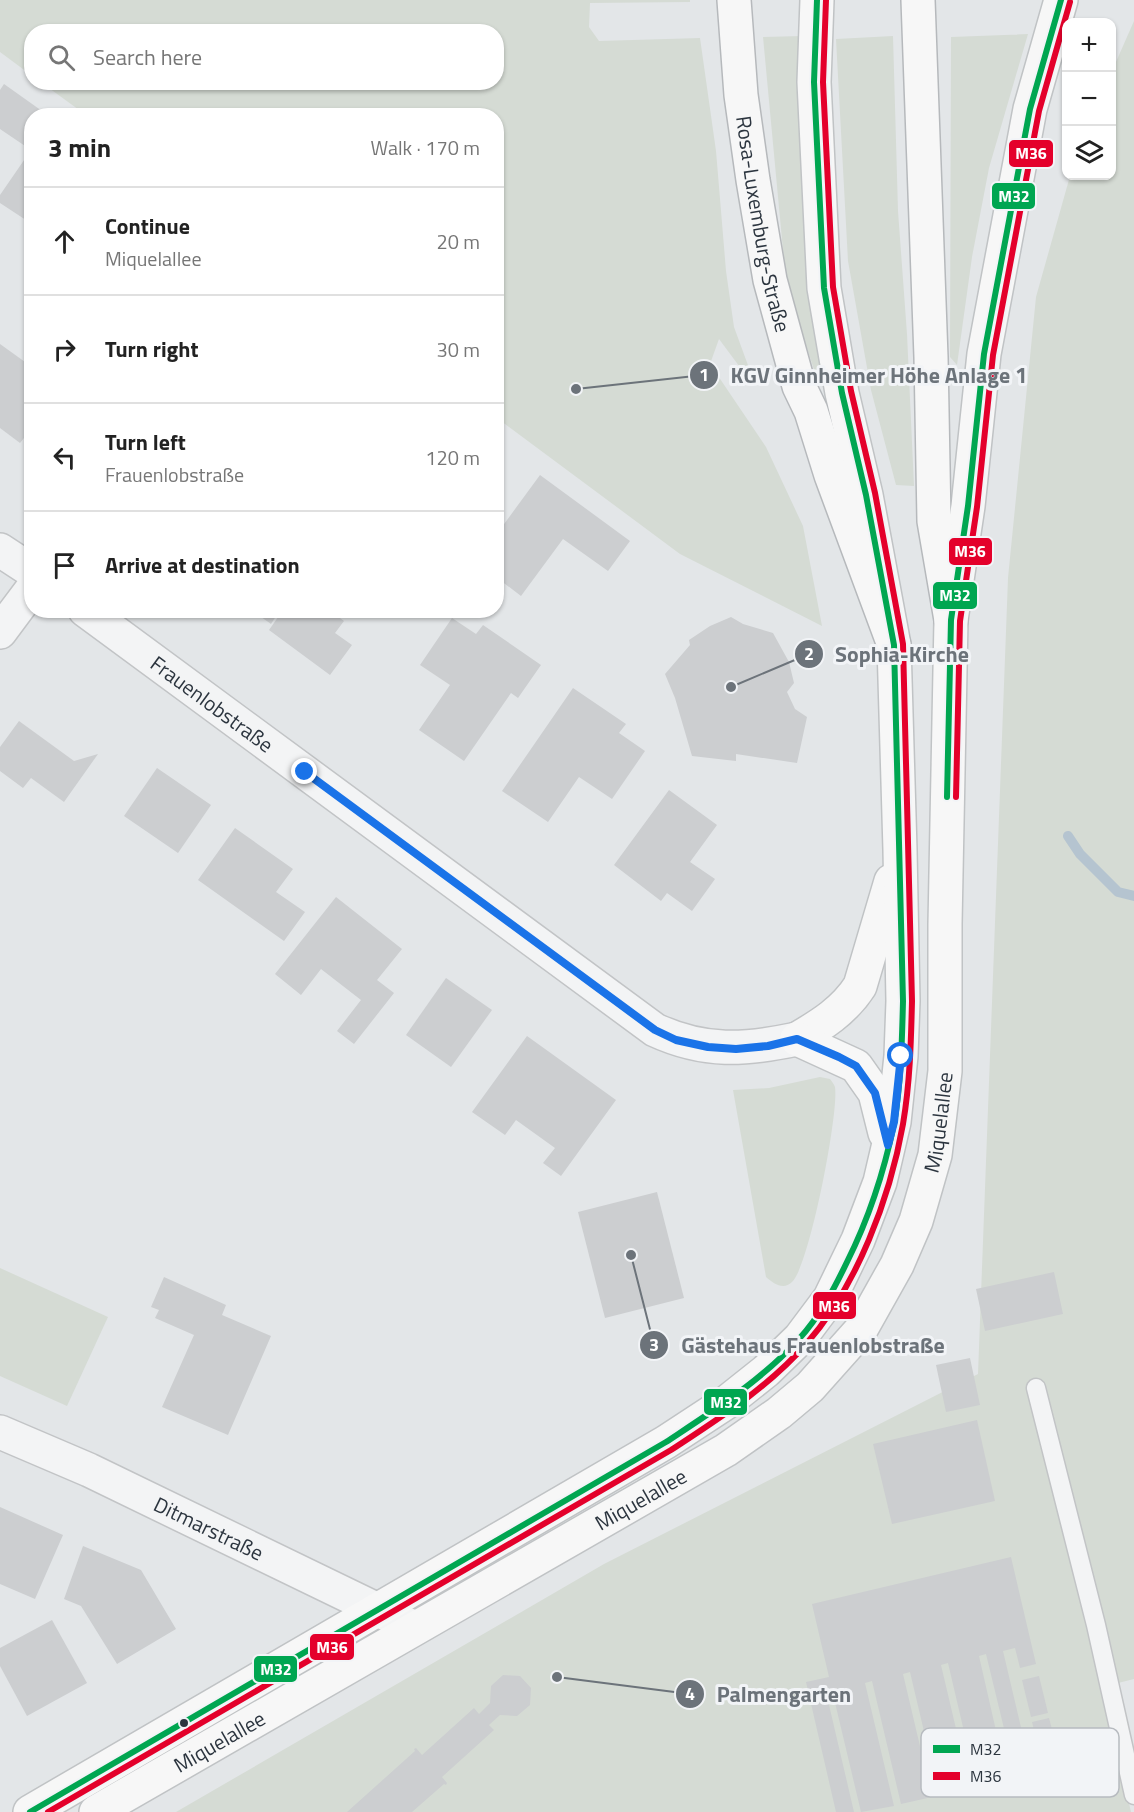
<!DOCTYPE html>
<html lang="en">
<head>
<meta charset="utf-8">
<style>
	:root { --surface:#fff; --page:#f2f2f2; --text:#222; --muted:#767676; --line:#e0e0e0 }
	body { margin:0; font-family:"Titillium Web",sans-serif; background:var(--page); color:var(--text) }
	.controls { position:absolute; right:18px; top:18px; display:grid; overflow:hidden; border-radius:12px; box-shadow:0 2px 4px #0004 }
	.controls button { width:54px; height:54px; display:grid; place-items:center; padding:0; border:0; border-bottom:2px solid var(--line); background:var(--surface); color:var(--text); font:30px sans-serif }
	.stop { position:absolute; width:18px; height:18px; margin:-14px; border:4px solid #1a73e8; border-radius:50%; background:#fff }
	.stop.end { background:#1a73e8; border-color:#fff; box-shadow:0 2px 6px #0008 }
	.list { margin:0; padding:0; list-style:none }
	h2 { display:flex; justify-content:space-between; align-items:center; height:78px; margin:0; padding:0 24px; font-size:26px }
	h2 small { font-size:20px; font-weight:400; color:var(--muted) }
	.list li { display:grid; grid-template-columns:39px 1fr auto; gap:18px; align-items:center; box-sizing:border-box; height:108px; padding:0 24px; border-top:2px solid var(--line) }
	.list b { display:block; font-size:22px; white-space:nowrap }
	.list p { margin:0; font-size:20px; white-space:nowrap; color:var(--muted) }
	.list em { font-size:20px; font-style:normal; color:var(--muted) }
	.icon { flex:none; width:33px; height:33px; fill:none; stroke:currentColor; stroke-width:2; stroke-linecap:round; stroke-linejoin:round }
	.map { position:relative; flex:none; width:1134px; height:1812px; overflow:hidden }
	.search { position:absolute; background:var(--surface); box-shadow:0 2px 4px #0004; left:24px; top:24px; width:480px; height:66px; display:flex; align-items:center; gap:15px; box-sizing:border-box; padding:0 21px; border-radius:24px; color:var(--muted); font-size:22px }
	.panel { position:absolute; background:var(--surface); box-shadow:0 2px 4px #0004; left:24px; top:108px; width:480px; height:510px; border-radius:24px }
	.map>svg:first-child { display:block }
	.green { fill:#d5dbd4 }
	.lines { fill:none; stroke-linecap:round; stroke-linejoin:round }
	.stream { stroke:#b5c4d0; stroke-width:10 }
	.building { fill:#ccced0 }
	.service-casing { stroke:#c2c4c6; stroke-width:21 }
	.minor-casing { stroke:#c2c4c6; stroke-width:36 }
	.primary-casing { stroke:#c0c3c5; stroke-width:36 }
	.trunk-casing { stroke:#b6b9bc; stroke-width:36 }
	.service { stroke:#f3f4f5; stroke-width:18 }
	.minor { stroke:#f3f4f5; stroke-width:33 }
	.primary { stroke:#f7f7f7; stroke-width:33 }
	.trunk { stroke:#f7f7f7; stroke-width:33 }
	.bus-1-casing { stroke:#f2f4f7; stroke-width:10 }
	.bus-2-casing { stroke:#f2f4f7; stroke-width:10 }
	.bus-1 { stroke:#00a651; stroke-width:6 }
	.bus-2 { stroke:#e4002b; stroke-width:6 }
	.route { stroke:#1a73e8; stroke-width:8 }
	.bus-dot { fill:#2c353f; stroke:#f2f4f7; stroke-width:2 }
	.labels { text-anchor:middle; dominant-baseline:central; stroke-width:6; stroke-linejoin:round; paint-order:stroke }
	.street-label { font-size:21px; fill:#2c353f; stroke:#f2f4f7 }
	.key { fill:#f2f4f7; stroke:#b7bbc0; stroke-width:1.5 }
	.key-label { font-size:16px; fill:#2c353f }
	.leader { fill:none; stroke:#6c737a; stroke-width:2 }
	.callout-dot { fill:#6c737a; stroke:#f2f4f7; stroke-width:2 }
	.mark-label { font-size:18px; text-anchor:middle; font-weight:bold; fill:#fff }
	.callout-label { font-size:22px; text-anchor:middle; font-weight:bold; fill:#6c737a; stroke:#f2f4f7; stroke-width:6; stroke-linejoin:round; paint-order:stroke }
	.line-badge { stroke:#f2f4f7; stroke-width:2 }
	.badge-label { font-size:16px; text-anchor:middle; font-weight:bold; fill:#fff }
</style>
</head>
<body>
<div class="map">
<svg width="1134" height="1812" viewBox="0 0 1134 1812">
	<rect width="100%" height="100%" fill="#e3e6e8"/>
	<g class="green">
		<polygon points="0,0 690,0 690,2 590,3 589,27 599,41 700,38 716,151 726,271 734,327 749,368 745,374 719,339 710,364 766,447 803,526 822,626 680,554 497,418 496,116 86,115 42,83 496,82 496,32 32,32 31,75 0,52"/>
		<polygon points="1134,21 1134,1679 1102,1687 1131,1812 176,1812 604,1564 978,1374 1008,578 1036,297 1070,176 1112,176 1112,71"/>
		<polygon points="1028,34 989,168 972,257 957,365 950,357 951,37"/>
		<polygon points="802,36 826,372 815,373 786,282 763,37"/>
		<polygon points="893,36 898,211 907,334 914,486 896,485 871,390 848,261 836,39"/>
		<path d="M820,1077l10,2c2,3 4,5 5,8 4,26 -25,175 -42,194 -9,10 -19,3 -27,-4l-33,-187 36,-2z"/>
		<polygon points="0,1268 108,1317 67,1406 0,1376"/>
	</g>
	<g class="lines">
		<polyline class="stream" points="1068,836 1080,854 1118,892 1134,896"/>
	</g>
	<g class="building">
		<polygon points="4,84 49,116 32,116 32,224 0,203 0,195 31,150 0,129 0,90"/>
		<polygon points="0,344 32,367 32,428 20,443 0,428"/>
		<polygon points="540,475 630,541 608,571 563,539 521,596 496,577 496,535"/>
		<polygon points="251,610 280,610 271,624"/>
		<polygon points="283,610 329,610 344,621 335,633 352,645 330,675 269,630"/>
		<polygon points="731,617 743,624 773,633 789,662 794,683 787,692 795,709 807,717 797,763 736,754 736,761 692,756 675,698 665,674 690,645 689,640 710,626"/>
		<polygon points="452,618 476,634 483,625 541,665 518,698 511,693 464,761 419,730 450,685 420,665"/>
		<polygon points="573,688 626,724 619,733 645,751 612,799 579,777 548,822 502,791"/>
		<polygon points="19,721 74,761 98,754 64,802 31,778 23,788 0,771 0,747"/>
		<polygon points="157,768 211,805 178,853 124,816"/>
		<polygon points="669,790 717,825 690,862 715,879 692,911 667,893 661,901 614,865"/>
		<polygon points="235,828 293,869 276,892 305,912 284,941 198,880"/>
		<polygon points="336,897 402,949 377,980 394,993 354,1044 337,1031 361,1000 321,969 301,995 275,974"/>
		<polygon points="446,978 492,1010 451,1067 406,1035"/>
		<polygon points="527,1036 616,1100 561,1176 543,1163 555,1148 516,1120 505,1135 472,1112"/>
		<polygon points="657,1192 684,1298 605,1318 578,1212"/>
		<polygon points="1054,1272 1063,1314 985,1331 976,1289"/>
		<polygon points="164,1277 226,1305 222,1315 271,1336 228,1435 162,1407 194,1335 155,1318 159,1310 151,1307"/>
		<polygon points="970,1358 980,1405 946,1412 936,1365"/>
		<polygon points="977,1420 995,1501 892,1524 873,1444"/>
		<polygon points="0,1507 63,1535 35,1599 0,1584"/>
		<polygon points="83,1546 141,1570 176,1629 117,1664 81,1606 64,1599"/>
		<polygon points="1011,1557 1036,1664 1020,1668 1015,1648 1003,1651 1032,1774 1016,1778 986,1654 979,1656 1007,1779 977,1787 948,1663 941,1665 970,1788 939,1795 910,1672 903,1674 932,1797 901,1804 872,1681 865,1683 894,1806 861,1812 832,1690 826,1692 854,1812 836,1812 806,1682 829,1677 812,1604"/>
		<polygon points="52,1620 87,1683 27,1716 0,1666 0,1648"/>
		<polygon points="503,1675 520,1676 531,1688 530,1705 517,1716 500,1715 489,1725 494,1730 442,1777 447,1783 446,1785 444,1784 412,1812 347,1812 415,1751 414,1749 416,1748 422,1755 474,1708 479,1714 490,1703 491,1686"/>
		<polygon points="1039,1676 1048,1713 1031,1717 1022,1680"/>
		<polygon points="1049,1718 1061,1764 1044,1769 1032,1722"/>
	</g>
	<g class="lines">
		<defs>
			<polyline id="service" points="1036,1388 1096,1625 1134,1795"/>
			<g id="minor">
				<polyline points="0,550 32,571"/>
				<path id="s1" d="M85,610l570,420c50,23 90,20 142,9"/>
				<polyline points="0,632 32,589"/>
				<path id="s2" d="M0,1432l89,38 326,158"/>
			</g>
			<g id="primary">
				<path d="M797,1039c24,-14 47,-28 63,-53l31,-105"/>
				<polyline points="797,1039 856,1066 875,1093 885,1133"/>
				<polyline points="30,1812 666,1442 727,1402 766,1371 800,1338 830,1298 858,1240 880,1182 894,1122 901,1056 903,1001 900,850 894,645 866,495 842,393 824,288 814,82 817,0"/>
				<path id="s3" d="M96,1812l630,-362 53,-37 31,-26 50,-56 37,-66 19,-44 19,-66 10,-84v-147l6,-304 17,-114 16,-152 46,-245 31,-109"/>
			</g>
			<g id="trunk">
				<path id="s4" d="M734,0l7,95 12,85 17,100 29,106 12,25 20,64 63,170"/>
				<polyline points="918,0 931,357 934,521 951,620"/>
			</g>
		</defs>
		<use href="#service" class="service-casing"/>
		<use href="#minor" class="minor-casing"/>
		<use href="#primary" class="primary-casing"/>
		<use href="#trunk" class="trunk-casing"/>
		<use href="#service" class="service"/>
		<use href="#minor" class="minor"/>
		<use href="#primary" class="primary"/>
		<use href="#trunk" class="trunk"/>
		<defs>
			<g id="bus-1">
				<polyline points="947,797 951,620 968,506 984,354 1030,109 1061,0"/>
				<path d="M30,1812l636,-370c47,-31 95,-61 133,-103 21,-23 35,-50 48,-77 22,-44 37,-90 47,-138 7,-40 8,-82 9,-123l-9,-356 -28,-150 -24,-102 -18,-105 -10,-206 3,-82"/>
			</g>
			<g id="bus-2">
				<polyline points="956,797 960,621 977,507 993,355 1039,111 1070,2"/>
				<path d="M48,1812l623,-362c47,-31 98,-63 136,-107 50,-57 83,-145 96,-219 7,-41 8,-82 9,-123l-9,-357 -28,-151 -24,-102 -18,-104 -10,-205 3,-82"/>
			</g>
		</defs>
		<use href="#bus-1" class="bus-1-casing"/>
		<use href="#bus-2" class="bus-2-casing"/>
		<use href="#bus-1" class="bus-1"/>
		<use href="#bus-2" class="bus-2"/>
	</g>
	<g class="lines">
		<polyline class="route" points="305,772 655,1030 676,1040 708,1047 736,1049 768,1046 797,1039 839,1057 856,1066 875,1093 888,1145 894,1122 901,1056"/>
	</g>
	<circle class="bus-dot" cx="184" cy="1723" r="5"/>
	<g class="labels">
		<g class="street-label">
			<text stroke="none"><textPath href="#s4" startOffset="226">Rosa-Luxemburg-Straße</textPath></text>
			<text stroke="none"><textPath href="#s1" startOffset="158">Frauenlobstraße</textPath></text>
			<text stroke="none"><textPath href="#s3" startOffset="1132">Miquelallee</textPath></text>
			<text stroke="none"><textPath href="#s3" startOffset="628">Miquelallee</textPath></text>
			<text stroke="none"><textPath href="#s2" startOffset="230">Ditmarstraße</textPath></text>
			<text stroke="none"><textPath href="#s3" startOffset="142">Miquelallee</textPath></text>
		</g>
	</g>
	<rect x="921" y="1728" width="198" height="69" rx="9" class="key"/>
	<rect x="933" y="1745" width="27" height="8" fill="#00a651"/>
	<rect x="933" y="1772" width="27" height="8" fill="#e4002b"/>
	<g class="key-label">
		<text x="970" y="1755">M32</text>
		<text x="970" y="1782">M36</text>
	</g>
	<path class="leader" d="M576 389L704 375M731 687L809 654M631 1255L654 1345M557 1677L690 1694"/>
	<g class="callout-dot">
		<circle cx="576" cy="389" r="6"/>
		<circle cx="731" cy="687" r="6"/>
		<circle cx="631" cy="1255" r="6"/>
		<circle cx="557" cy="1677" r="6"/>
		<circle cx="704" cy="375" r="15"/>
		<circle cx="809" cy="654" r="15"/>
		<circle cx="654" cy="1345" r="15"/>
		<circle cx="690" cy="1694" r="15"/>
	</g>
	<g class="mark-label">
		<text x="704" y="381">1</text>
		<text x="809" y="660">2</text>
		<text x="654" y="1351">3</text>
		<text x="690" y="1700">4</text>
	</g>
	<g class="callout-label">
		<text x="879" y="383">KGV Ginnheimer Höhe Anlage 1</text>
		<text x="902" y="662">Sophia-Kirche</text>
		<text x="813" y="1353">Gästehaus Frauenlobstraße</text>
		<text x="784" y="1702">Palmengarten</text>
	</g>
	<g class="line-badge">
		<rect x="1008" y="139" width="46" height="29" rx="6" fill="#e4002b"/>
		<rect x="991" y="182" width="45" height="28" rx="6" fill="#00a651"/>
		<rect x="948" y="537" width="45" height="29" rx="6" fill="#e4002b"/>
		<rect x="932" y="581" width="46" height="29" rx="6" fill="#00a651"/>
		<rect x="812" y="1291" width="45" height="29" rx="6" fill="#e4002b"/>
		<rect x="703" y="1388" width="45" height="28" rx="6" fill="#00a651"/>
		<rect x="309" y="1633" width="46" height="28" rx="6" fill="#e4002b"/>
		<rect x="253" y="1655" width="45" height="28" rx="6" fill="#00a651"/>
	</g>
	<g class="badge-label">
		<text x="1031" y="159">M36</text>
		<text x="1014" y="202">M32</text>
		<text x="970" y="557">M36</text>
		<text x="955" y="601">M32</text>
		<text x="834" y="1312">M36</text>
		<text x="726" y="1408">M32</text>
		<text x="332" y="1653">M36</text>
		<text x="276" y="1675">M32</text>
	</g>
</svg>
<div class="controls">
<button>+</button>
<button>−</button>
<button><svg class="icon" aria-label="layers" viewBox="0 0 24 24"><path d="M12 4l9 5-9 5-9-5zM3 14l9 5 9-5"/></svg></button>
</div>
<div class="stop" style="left:901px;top:1056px"></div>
<div class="stop end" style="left:305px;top:772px"></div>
<div class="search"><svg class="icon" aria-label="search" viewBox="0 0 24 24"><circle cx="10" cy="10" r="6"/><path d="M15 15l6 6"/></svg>Search here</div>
<section class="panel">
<h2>3 min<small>Walk · 170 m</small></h2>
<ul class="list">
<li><svg class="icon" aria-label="ahead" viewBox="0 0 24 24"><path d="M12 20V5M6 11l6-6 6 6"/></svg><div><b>Continue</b><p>Miquelallee</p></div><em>20 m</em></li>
<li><svg class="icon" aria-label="right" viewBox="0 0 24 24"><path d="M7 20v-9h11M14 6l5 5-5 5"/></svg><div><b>Turn right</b></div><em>30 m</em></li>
<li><svg class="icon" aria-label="left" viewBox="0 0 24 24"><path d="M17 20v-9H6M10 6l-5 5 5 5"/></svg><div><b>Turn left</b><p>Frauenlobstraße</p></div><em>120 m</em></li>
<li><svg class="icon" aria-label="arrive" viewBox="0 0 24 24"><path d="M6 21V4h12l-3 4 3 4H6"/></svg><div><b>Arrive at destination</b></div></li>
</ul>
</section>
</div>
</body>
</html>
